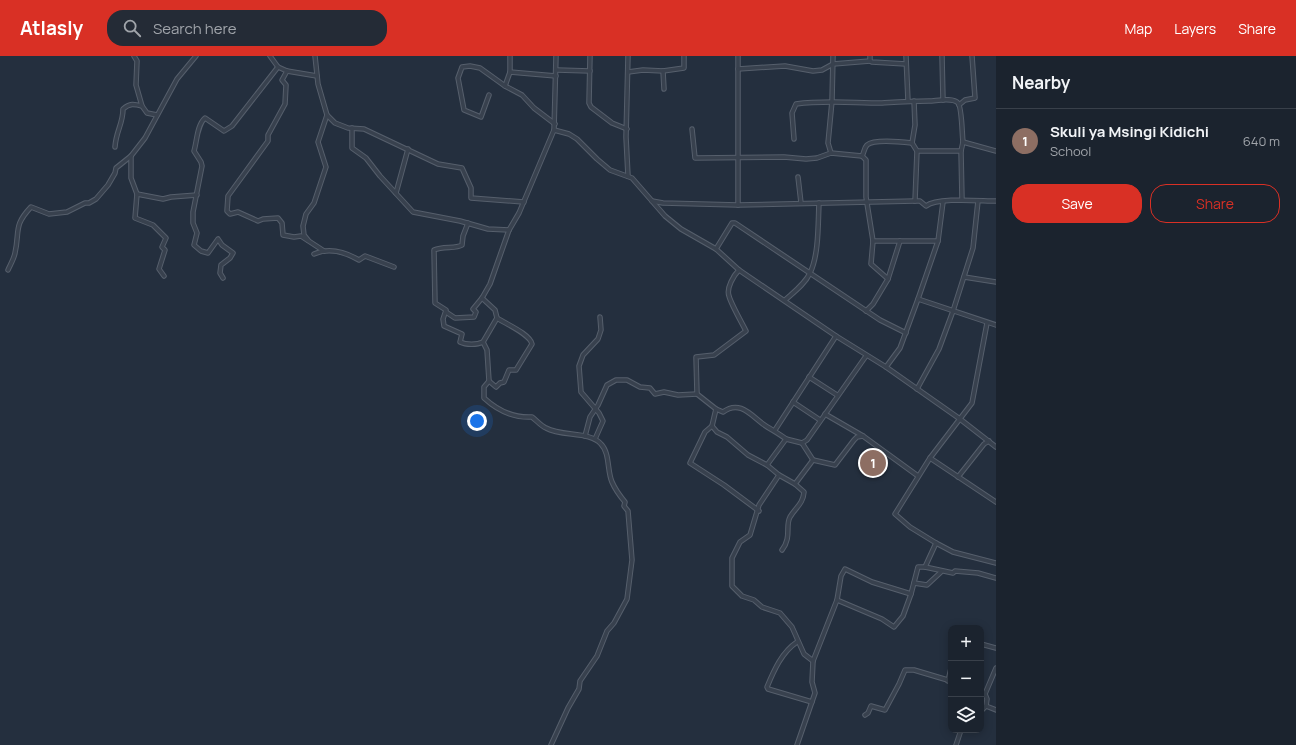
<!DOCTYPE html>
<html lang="en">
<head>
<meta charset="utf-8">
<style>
	:root { --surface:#1b232e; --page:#242b36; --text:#f1f3f6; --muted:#a0a4aa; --line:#39404a; --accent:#d93025 }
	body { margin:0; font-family:Manrope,sans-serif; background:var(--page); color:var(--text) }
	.controls { position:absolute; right:12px; bottom:12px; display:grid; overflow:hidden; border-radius:8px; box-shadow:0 2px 10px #0003 }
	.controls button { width:36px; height:36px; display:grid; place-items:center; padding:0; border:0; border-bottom:1px solid var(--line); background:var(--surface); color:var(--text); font:20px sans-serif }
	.you { position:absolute; left:477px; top:365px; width:14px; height:14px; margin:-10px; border:3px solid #fff; border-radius:50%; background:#1a73e8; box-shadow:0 0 0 6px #1a73e833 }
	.badge { display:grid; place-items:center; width:26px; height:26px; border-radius:50%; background:var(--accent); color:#fff; font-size:13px; font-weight:700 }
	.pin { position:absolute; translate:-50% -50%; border:2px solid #fff; box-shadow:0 1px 4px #0006 }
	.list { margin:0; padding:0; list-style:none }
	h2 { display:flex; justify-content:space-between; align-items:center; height:52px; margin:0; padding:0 16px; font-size:17px }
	h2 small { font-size:13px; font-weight:400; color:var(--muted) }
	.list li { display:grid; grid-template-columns:26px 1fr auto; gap:12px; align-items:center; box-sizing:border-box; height:64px; padding:0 16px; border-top:1px solid var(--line) }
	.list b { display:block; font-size:15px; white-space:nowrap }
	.list p { margin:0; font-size:13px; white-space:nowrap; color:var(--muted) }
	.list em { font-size:13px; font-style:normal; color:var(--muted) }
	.actions { display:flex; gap:8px; padding:12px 16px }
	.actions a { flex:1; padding:9px 0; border:1px solid var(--accent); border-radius:16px; text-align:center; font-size:14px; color:var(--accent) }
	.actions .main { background:var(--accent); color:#fff }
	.icon { flex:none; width:22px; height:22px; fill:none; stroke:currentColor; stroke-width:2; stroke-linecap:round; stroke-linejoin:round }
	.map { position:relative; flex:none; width:996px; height:689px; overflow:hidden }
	header { display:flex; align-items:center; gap:24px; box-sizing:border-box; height:56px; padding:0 20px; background:var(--accent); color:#fff }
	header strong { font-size:19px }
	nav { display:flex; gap:22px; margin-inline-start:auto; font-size:14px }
	.search { width:280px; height:36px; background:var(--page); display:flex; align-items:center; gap:10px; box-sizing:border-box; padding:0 14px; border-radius:16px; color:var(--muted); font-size:15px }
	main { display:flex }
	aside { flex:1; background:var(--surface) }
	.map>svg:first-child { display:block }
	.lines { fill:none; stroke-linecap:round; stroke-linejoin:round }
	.minor-casing { stroke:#565f6c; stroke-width:5.5 }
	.minor { stroke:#38414e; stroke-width:3.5 }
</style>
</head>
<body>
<header>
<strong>Atlasly</strong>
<div class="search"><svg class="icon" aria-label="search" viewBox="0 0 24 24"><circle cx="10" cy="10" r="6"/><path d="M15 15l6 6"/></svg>Search here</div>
<nav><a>Map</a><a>Layers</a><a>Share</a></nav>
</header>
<main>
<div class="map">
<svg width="996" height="689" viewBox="0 0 996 689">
	<rect width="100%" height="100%" fill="#242f3e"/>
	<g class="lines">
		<defs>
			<g id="minor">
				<polyline points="134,0 137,5 136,29 142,50"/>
				<polyline points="270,0 278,11 287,15 317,20"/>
				<polyline points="590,0 589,47 591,51 612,67 627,73"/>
				<polyline points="738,0 738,149"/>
				<polyline points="870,0 870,5 872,6 906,8"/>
				<polyline points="906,0 908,45"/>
				<polyline points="942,0 943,44"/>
				<polyline points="738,13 785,10 813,15 822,14 833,8 870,5"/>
				<polyline points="557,14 590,15"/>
				<polyline points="287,15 282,24 286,29 285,48 268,79 268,85 228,140 227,155 230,158 238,156 258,165 263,163 278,162 282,167 283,179 294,181 301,180 324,195"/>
				<polyline points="663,15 664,33"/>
				<polyline points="510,16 510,0"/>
				<polyline points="628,16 643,14 663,15 684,12 684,0"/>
				<polyline points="505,30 510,16 556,20"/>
				<polyline points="489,39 481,61 464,54 458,22 462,11 470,10 480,12 505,30 522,39 534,52 555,68"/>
				<polyline points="914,45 915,69 912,87 917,95 961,95 963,86 996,95"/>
				<polyline points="959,49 965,44 975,42 972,0"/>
				<polyline points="327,59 335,67 348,72 364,73 438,108 462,112 471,132 471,142 524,146"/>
				<polyline points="352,72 352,92 366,102 380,120 413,156 460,165 488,173 509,174"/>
				<path d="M692,73l3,29 89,-1 22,2 11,-1 14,-5 31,3c2,-3 2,-8 5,-11 7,-6 36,-3 45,-2"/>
				<polyline points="554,74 569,78 577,83 597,103 610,114 632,122 665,160 681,173 716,193 739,214 836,280 886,311 960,363 996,391"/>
				<path d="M794,83l-2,-26 4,-9c29,-4 57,-1 86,-1 16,-1 31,-2 47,-2 7,0 24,-4 29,2 4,4 4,32 5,39"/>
				<path d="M115,91c1,-16 8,-23 8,-38 7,-6 11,-5 19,-3l5,7 10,2"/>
				<polyline points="961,95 962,144"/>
				<polyline points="831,97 828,87 832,45 833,0"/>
				<polyline points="862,100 866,104 866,141 873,185 871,208 888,223 873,248 866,255"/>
				<polyline points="628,120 626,81 628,0"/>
				<polyline points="798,121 801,147"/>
				<polyline points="396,137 408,93"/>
				<polyline points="137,138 163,143 171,141 197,139"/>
				<path d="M652,145l11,2 75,2 177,-4h5l6,5c12,-9 54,-5 70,-5"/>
				<polyline points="915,145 917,95"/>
				<path d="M468,167l-5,13 -1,9c-6,4 -19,1 -28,5l1,53 11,7 -3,9 1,7 18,8 -2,8c6,3 17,3 23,0l14,-24 -2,-8 -13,-12"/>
				<polyline points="308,184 304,179 303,170 306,158 314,147 326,111 318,86 327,59 318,28 315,0"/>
				<polyline points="873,185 938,185"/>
				<polyline points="716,193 732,167 735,167 880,264 906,277"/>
				<path d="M314,198c16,-7 31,-2 45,6l6,-4 29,11"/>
				<path d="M8,214c2,-5 6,-11 7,-17 5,-22 -2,-27 16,-46l18,7 18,-2 18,-9h4l7,-4 12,-14 7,-12 1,-5 15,-12"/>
				<path d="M739,214c-5,5 -13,18 -10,26 2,8 13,27 17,35l-32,24 -18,2 1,37 19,15 -4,17 5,6 10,5 21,18 19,10 19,-26 16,4 5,-3 59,-84"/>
				<polyline points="164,220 159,213 165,194 162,191 166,182 153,169 135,162 137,138 131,122 131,100 145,82 177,23 196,0"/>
				<polyline points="964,221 996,226"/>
				<path d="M223,222l-3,-5 1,-8 9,-7 3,-5 -11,-8 -4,-6 -10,14 -7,-2 -7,-6 3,-12 -4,-10v-11l9,-46 -1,-4 -7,-11c3,-10 3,-26 11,-33l19,13 8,-5 46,-59"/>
				<polyline points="888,223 900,185"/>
				<polyline points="918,243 996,269"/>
				<path d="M785,244c9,-8 20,-16 25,-27 9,-18 8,-50 9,-70"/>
				<polyline points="446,256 455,262 474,261 476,256 473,253 482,242 490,228 509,174 519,157 554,74 556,0"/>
				<path d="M483,286l4,8 2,31 -5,6v11c13,12 30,20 48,19 4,3 9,9 14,11 16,9 44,3 55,16 9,9 6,27 11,38 3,7 8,14 13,20l-1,4 4,5 4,49 -5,39 -13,24 -7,8 -10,25 -17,25 -1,8 -11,19 -17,37"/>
				<polyline points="886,311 900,292 918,243 938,185 943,146"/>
				<polyline points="809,321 837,339"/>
				<path d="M489,325l7,6 4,-4 4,-1 5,-12h7l16,-26c-2,-10 -26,-20 -35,-26"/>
				<polyline points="917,333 939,293 953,255 973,192 978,145"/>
				<polyline points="793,346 820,364"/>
				<path d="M716,353l7,3c16,-12 27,2 40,12 7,5 15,9 23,15"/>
				<polyline points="825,358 863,380 918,420"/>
				<polyline points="712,370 705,376 690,407 724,429 759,455"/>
				<polyline points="775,374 836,280"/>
				<polyline points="585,380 590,361 598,349 607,329 616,324 627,324 640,331 650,332 655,338 664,336 678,339 697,338"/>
				<polyline points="595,383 603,365 599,357 581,336 579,310 583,299 598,283 601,274 600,261"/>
				<polyline points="802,387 813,404"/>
				<polyline points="930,402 996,446"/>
				<polyline points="767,409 779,419 759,449 750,479 740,486 732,502 732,530 742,540 754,544 762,551 780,557 792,571 804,598 813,605"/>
				<polyline points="779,419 795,428"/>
				<polyline points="958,421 984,388 989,385"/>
				<polyline points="936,487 953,496 996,507"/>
				<path d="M782,494c10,-13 3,-24 8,-33 6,-10 13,-13 14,-25l-9,-8 18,-24 22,5 19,-25 3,-3 6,-1"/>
				<polyline points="925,511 953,517 955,515 978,517 996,522"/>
				<polyline points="914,527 927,529 941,516"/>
				<polyline points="837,544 882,563 894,571 903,560 911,538"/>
				<path d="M797,586c-15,10 -23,28 -30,45l1,2 44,13"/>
				<polyline points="981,588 996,592"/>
				<polyline points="948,625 951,612"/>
				<polyline points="981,637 985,638 987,643 986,650 996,654"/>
				<polyline points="985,638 996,612"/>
				<polyline points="981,655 986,650"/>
				<polyline points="865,659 868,657 871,650 885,654 899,628 905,614 914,614 951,625"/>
				<polyline points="797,689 815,637 812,626 813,605 837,544 841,520 845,513 872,526 911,538 918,511 925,511 936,487 910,471 895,458 930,402 972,347 987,267"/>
				<polyline points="956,689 961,674"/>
			</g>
		</defs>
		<use href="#minor" class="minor-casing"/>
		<use href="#minor" class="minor"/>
	</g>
</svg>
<div class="controls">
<button>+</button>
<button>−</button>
<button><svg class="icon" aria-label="layers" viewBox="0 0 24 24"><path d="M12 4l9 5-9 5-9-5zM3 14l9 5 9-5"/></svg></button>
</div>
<div class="you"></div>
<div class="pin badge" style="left:873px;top:407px;background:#8d6e63">1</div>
</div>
<aside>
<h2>Nearby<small></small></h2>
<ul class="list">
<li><span class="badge" style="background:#8d6e63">1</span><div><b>Skuli ya Msingi Kidichi</b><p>School</p></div><em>640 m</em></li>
</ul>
<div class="actions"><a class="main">Save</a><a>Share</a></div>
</aside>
</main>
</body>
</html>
